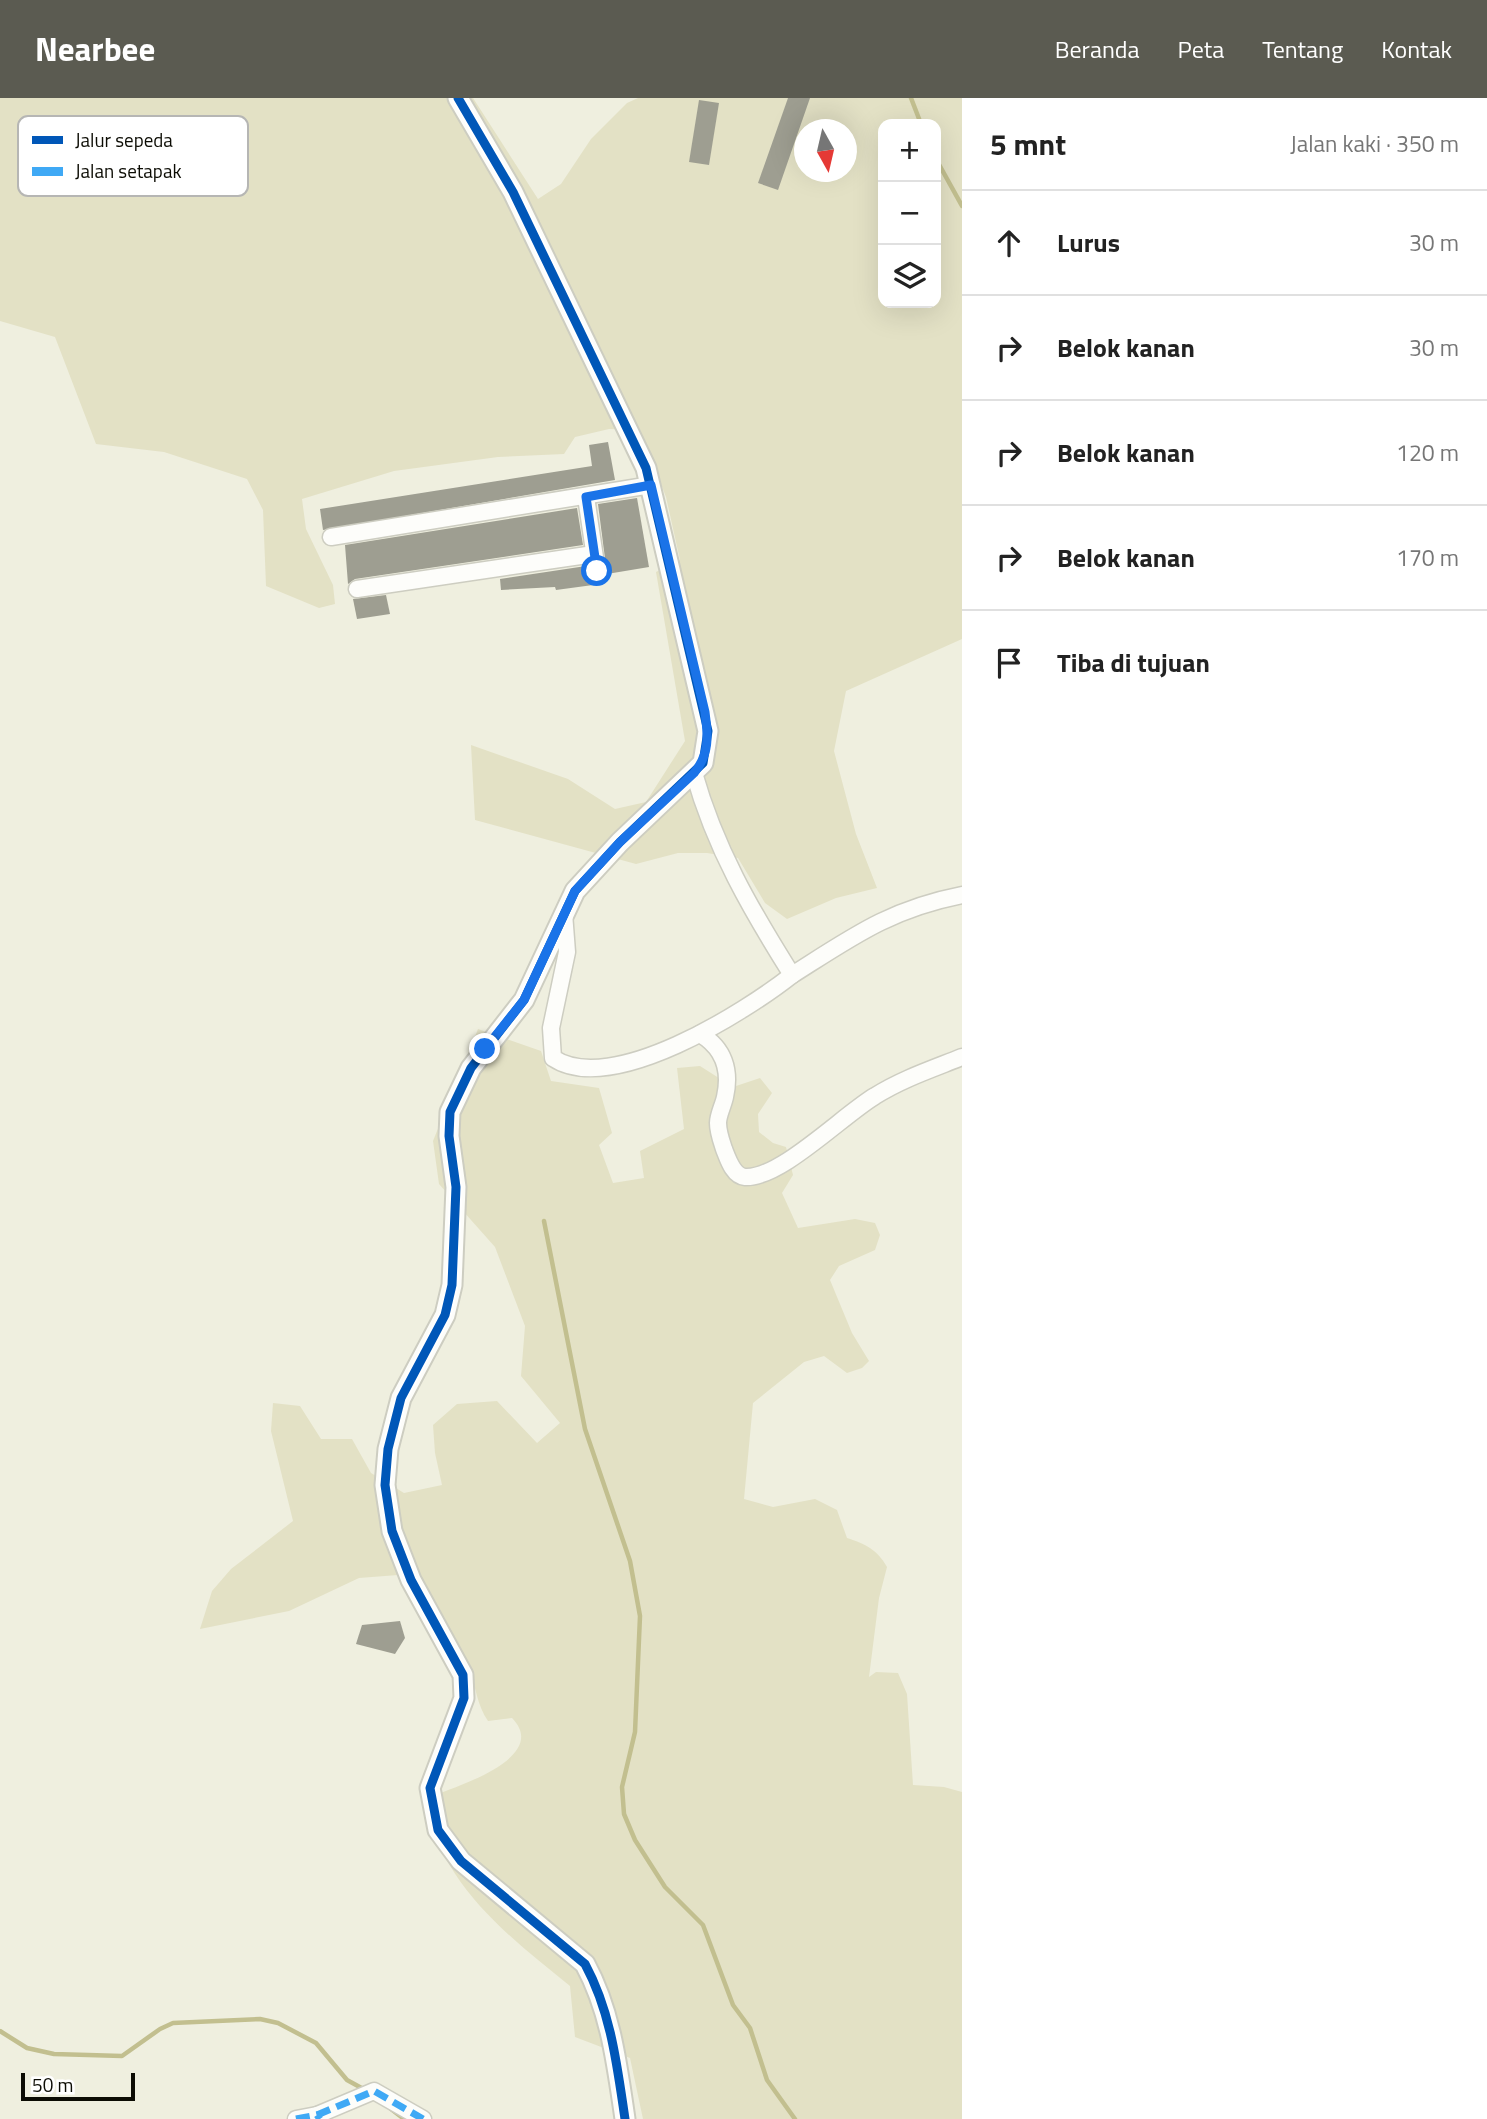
<!DOCTYPE html>
<html lang="id">
<head>
<meta charset="utf-8">
<style>
	:root { --surface:#fff; --page:#f2f2f2; --text:#222; --muted:#767676; --line:#e0e0e0; --accent:#5b5b51 }
	body { margin:0; font-family:"Titillium Web",sans-serif; background:var(--page); color:var(--text) }
	.controls { position:absolute; right:21px; top:21px; display:grid; overflow:hidden; border-radius:14px; box-shadow:0 7px 28px #0002 }
	.controls button { width:63px; height:63px; display:grid; place-items:center; padding:0; border:0; border-bottom:2px solid var(--line); background:var(--surface); color:var(--text); font:35px sans-serif }
	.compass { position:absolute; left:794px; top:21px; width:63px; height:63px; border-radius:50%; background:var(--surface); box-shadow:0 7px 28px #0002; rotate:172deg }
	.scale { position:absolute; left:21px; bottom:18px; width:114px; box-sizing:border-box; padding-left:7px; border:4px solid #0c0c04; border-top:0; font-size:19px; line-height:24px; white-space:nowrap; color:#0c0c04; -webkit-text-stroke:5px #fff; paint-order:stroke }
	.stop { position:absolute; width:21px; height:21px; margin:-16px; border:5px solid #1a73e8; border-radius:50%; background:#fff }
	.stop.end { background:#1a73e8; border-color:#fff; box-shadow:0 2px 7px #0008 }
	.list { margin:0; padding:0; list-style:none }
	h2 { display:flex; justify-content:space-between; align-items:center; height:91px; margin:0; padding:0 28px; font-size:30px }
	h2 small { font-size:23px; font-weight:400; color:var(--muted) }
	.list li { display:grid; grid-template-columns:46px 1fr auto; gap:21px; align-items:center; box-sizing:border-box; height:105px; padding:0 28px; border-top:2px solid var(--line) }
	.list b { display:block; font-size:26px; white-space:nowrap }
	.list em { font-size:23px; font-style:normal; color:var(--muted) }
	.icon { flex:none; width:38px; height:38px; fill:none; stroke:currentColor; stroke-width:2; stroke-linecap:round; stroke-linejoin:round }
	.map { position:relative; flex:none; width:962px; height:2021px; overflow:hidden }
	header { display:flex; align-items:center; gap:42px; box-sizing:border-box; height:98px; padding:0 35px; background:var(--accent); color:#fff }
	header strong { font-size:33px }
	nav { display:flex; gap:38px; margin-inline-start:auto; font-size:24px }
	main { display:flex }
	aside { flex:1; background:var(--surface) }
	.map>svg:first-child { display:block }
	.green { fill:#e3e1c5; fill-rule:evenodd }
	.lines { fill:none; stroke-linecap:round; stroke-linejoin:round }
	.stream { stroke:#c2bf8f; stroke-width:4.5 }
	.building { fill:#9e9e91 }
	.minor-casing { stroke:#cdcdc1; stroke-width:19 }
	.tertiary-casing { stroke:#cdcdc1; stroke-width:23 }
	.minor { stroke:#fdfdfa; stroke-width:16 }
	.tertiary { stroke:#fdfdfa; stroke-width:19 }
	.quiet { stroke:#3fa9f5; stroke-width:7; stroke-dasharray:14 7; stroke-linecap:butt }
	.cycleway-casing { stroke:#fff; stroke-width:13 }
	.cycleway { stroke:#0057b8; stroke-width:9 }
	.route { stroke:#1a73e8; stroke-width:9 }
	.key { fill:#fff; stroke:#b6b6b4; stroke-width:2 }
	.key-label { font-size:19px; fill:#0c0c04 }
</style>
</head>
<body>
<header>
<strong>Nearbee</strong>
<nav><a>Beranda</a><a>Peta</a><a>Tentang</a><a>Kontak</a></nav>
</header>
<main>
<div class="map">
<svg width="962" height="2021" viewBox="0 0 962 2021">
	<rect width="100%" height="100%" fill="#efefdf"/>
	<g class="green">
		<path d="M0,0h473l65,101 23,-15 30,-45 36,-36 11,-5h324v541l-116,52 -12,60 22,83 21,54 -41,10 -49,21 -22,-16 -27,-45 -31,-5h-29l-42,11 -161,-44 -4,-75 97,34 47,30 31,-7 39,-61 -29,-169 24,-12 -14,-63 -26,-67 -31,-1 -34,8 -11,17 -66,3 -104,14 -92,28 4,30 27,56 2,19 -16,4 -53,-22 -3,-76 -16,-31 -83,-27 -68,-8 -41,-107 -55,-16zM883,26h53v179h-53zM804,32h42v42h-42z"/>
		<path d="M478,931l63,22 10,30 48,7 13,45 -13,12 14,38 31,-5 -4,-27 44,-22 -7,-61 23,-2 33,21 27,-9 12,15 -14,21 1,18 14,11 13,4 7,28 -11,18 16,35 57,-9 20,4 5,12 -5,15 -36,16 -9,14 22,53 17,28 -7,7 -15,5 -23,-17 -20,6 -51,41 -9,96 29,8 42,-8 22,11 10,28c18,6 30,11 40,29l-8,31 -10,79 7,-5 22,1 9,21 6,91 31,2 18,5v327h-319l-13,-61 -55,-21 -5,-51c-61,-49 -135,-106 -143,-188 28,-11 124,-40 85,-80l-24,3c-11,-16 -12,-33 -18,-51 -15,-40 -40,-70 -72,-95l-39,3 -70,33 -89,18 12,-38 19,-22 62,-48 -22,-90 2,-28 27,3 21,33h31l19,34 33,20 38,-8 -7,-32 -2,-28 24,-21 40,-3 40,42 23,-20 -39,-47 4,-50 -30,-79 -56,-63 -6,-43z"/>
	</g>
	<g class="lines">
		<g class="stream">
			<polyline points="911,0 921,26"/>
			<polyline points="936,61 962,108"/>
			<polyline points="544,1123 585,1331 630,1463 640,1518 635,1634 622,1689 624,1716 635,1742 665,1789 703,1827 733,1907 750,1930 767,1982 795,2021"/>
			<polyline points="0,1933 27,1950 54,1956 122,1958 160,1931 173,1925 260,1921 278,1925 316,1945 347,1982 367,1993"/>
			<polyline points="391,2011 404,2021"/>
		</g>
	</g>
	<g class="building">
		<polygon points="788,0 810,0 778,92 758,85"/>
		<polygon points="699,2 719,5 709,67 689,64"/>
		<polygon points="608,344 615,382 323,432 320,411 592,368 589,347"/>
		<polygon points="637,400 649,469 607,476 598,406"/>
		<polygon points="577,410 583,447 355,481 348,486 345,447"/>
		<polygon points="586,468 593,487 556,492 555,489 501,492 500,481"/>
		<polygon points="386,497 390,516 357,521 353,501"/>
		<polygon points="400,1523 405,1540 395,1556 356,1546 362,1527"/>
	</g>
	<g class="lines">
		<defs>
			<g id="minor">
				<polyline points="586,399 597,473"/>
				<polyline points="331,439 651,387"/>
				<polyline points="357,491 594,456"/>
				<path d="M694,675c21,75 57,137 98,202 60,-38 98,-66 170,-80"/>
				<path d="M564,815l3,39 -16,76 2,30c58,39 192,-46 239,-83"/>
				<path d="M700,936c24,14 31,36 25,63 -2,9 -7,18 -7,26 0,9 3,17 6,26 4,10 9,27 21,28 35,2 98,-62 130,-81 27,-17 57,-27 87,-39"/>
				<polyline points="317,2017 374,1993 423,2021"/>
				<polyline points="296,2021 317,2017 320,2021"/>
			</g>
			<path id="tertiary" d="M458,0l55,94 133,276 62,263 -5,32 -83,79 -45,49 -51,109 -53,68 -21,44 -1,24 7,51 -4,98 -7,30 -44,83 -13,51 -3,36 7,46 19,49 52,95 1,23 -34,90 8,42 23,31 124,103c26,48 32,101 40,155"/>
		</defs>
		<use href="#minor" class="minor-casing"/>
		<use href="#tertiary" class="tertiary-casing"/>
		<use href="#minor" class="minor"/>
		<use href="#tertiary" class="tertiary"/>
		<g class="quiet">
			<polyline points="317,2017 374,1993 423,2021"/>
			<polyline points="296,2021 317,2017 320,2021"/>
		</g>
		<defs>
			<path id="cycleway" d="M458,0l55,94 133,276 62,263 -5,32 -83,79 -45,49 -51,109 -53,68 -21,44 -1,24 7,51 -4,98 -7,30 -44,83 -13,51 -3,36 7,46 19,49 52,95 1,23 -34,90 8,42 23,31 124,103c26,48 32,101 40,155"/>
		</defs>
		<use href="#cycleway" class="cycleway-casing"/>
		<use href="#cycleway" class="cycleway"/>
	</g>
	<g class="lines">
		<path class="route" d="M485,951l39,-49 51,-109 45,-49 74,-69c16,-19 14,-38 11,-61l-54,-227 -65,12 11,74"/>
	</g>
	<rect x="18" y="18" width="230" height="80" rx="10" class="key"/>
	<rect x="32" y="38" width="31" height="8" fill="#0057b8"/>
	<rect x="32" y="69" width="31" height="9" fill="#3fa9f5"/>
	<g class="key-label">
		<text x="75" y="49">Jalur sepeda</text>
		<text x="75" y="80">Jalan setapak</text>
	</g>
</svg>
<div class="controls">
<button>+</button>
<button>−</button>
<button><svg class="icon" aria-label="layers" viewBox="0 0 24 24"><path d="M12 4l9 5-9 5-9-5zM3 14l9 5 9-5"/></svg></button>
</div>
<svg class="compass" viewBox="-18 -18 36 36"><path d="M0-13l5 13h-10z" fill="#e53935"/><path d="M0 13l5-13h-10z" fill="#767676"/></svg>
<div class="scale">50 m</div>
<div class="stop" style="left:597px;top:473px"></div>
<div class="stop end" style="left:485px;top:951px"></div>
</div>
<aside>
<h2>5 mnt<small>Jalan kaki · 350 m</small></h2>
<ul class="list">
<li><svg class="icon" aria-label="ahead" viewBox="0 0 24 24"><path d="M12 20V5M6 11l6-6 6 6"/></svg><div><b>Lurus</b></div><em>30 m</em></li>
<li><svg class="icon" aria-label="right" viewBox="0 0 24 24"><path d="M7 20v-9h11M14 6l5 5-5 5"/></svg><div><b>Belok kanan</b></div><em>30 m</em></li>
<li><svg class="icon" aria-label="right" viewBox="0 0 24 24"><path d="M7 20v-9h11M14 6l5 5-5 5"/></svg><div><b>Belok kanan</b></div><em>120 m</em></li>
<li><svg class="icon" aria-label="right" viewBox="0 0 24 24"><path d="M7 20v-9h11M14 6l5 5-5 5"/></svg><div><b>Belok kanan</b></div><em>170 m</em></li>
<li><svg class="icon" aria-label="arrive" viewBox="0 0 24 24"><path d="M6 21V4h12l-3 4 3 4H6"/></svg><div><b>Tiba di tujuan</b></div></li>
</ul>
</aside>
</main>
</body>
</html>
